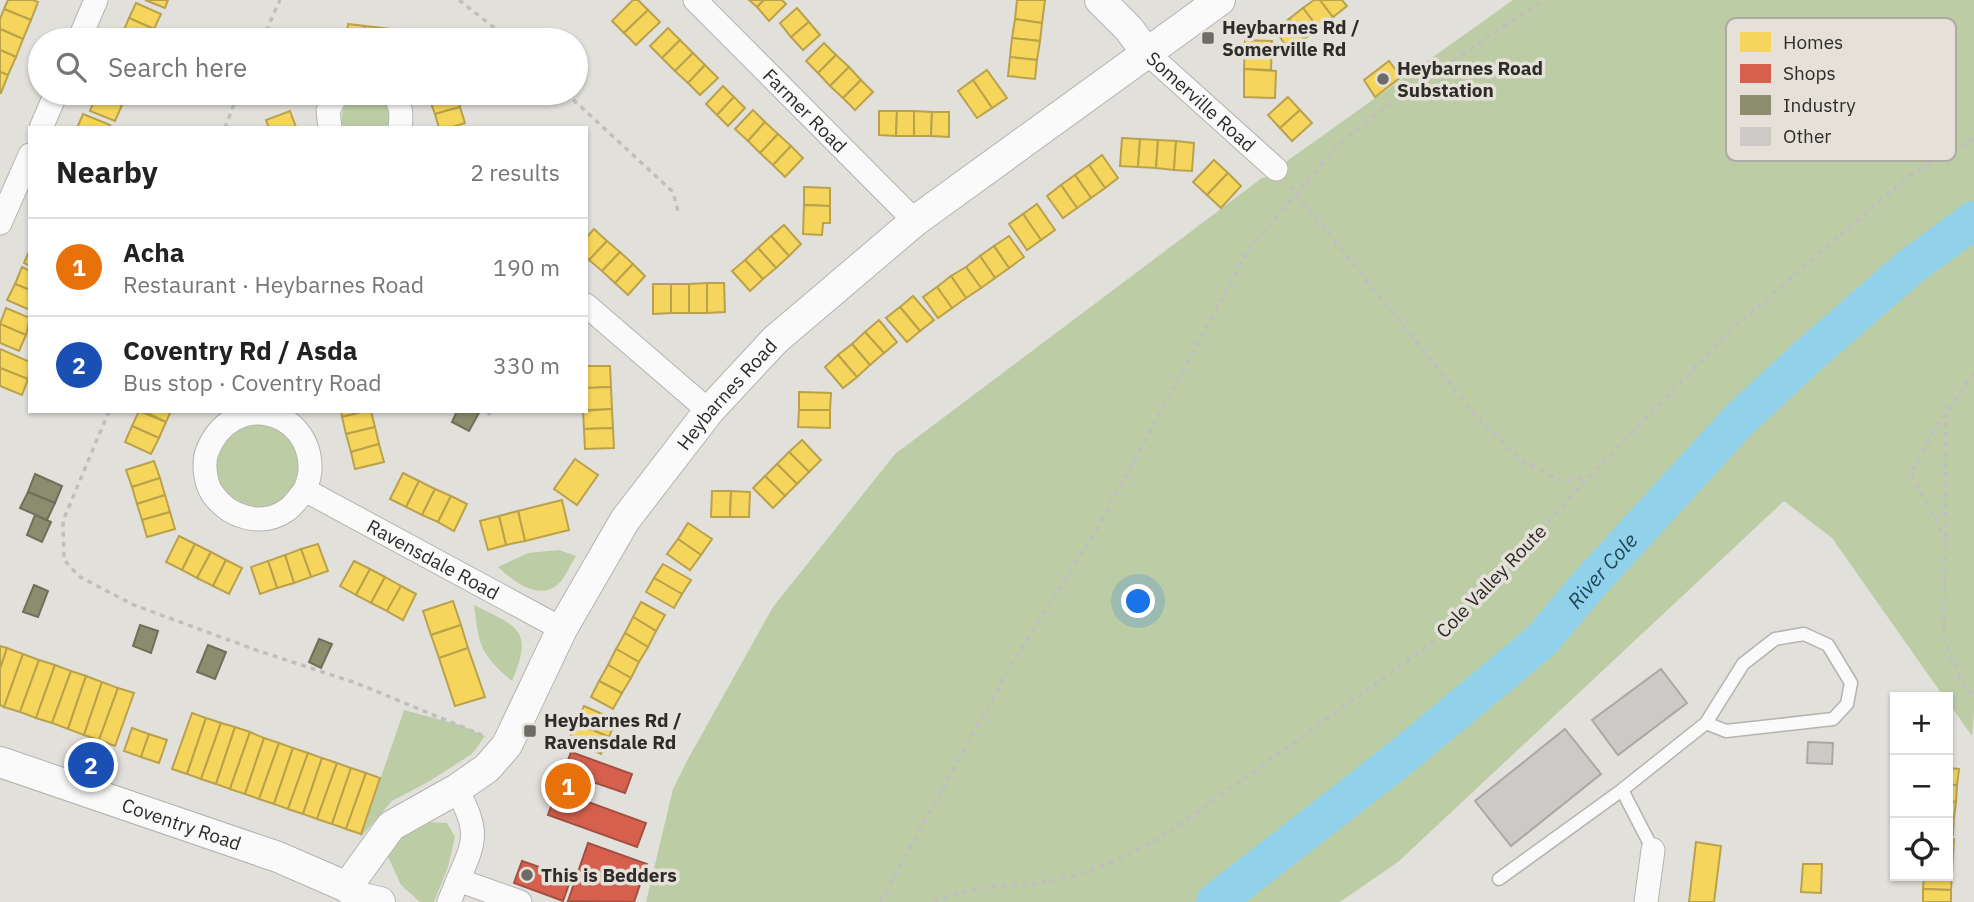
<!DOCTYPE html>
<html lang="en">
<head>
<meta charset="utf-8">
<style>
	:root { --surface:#fff; --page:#f6f6f6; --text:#222; --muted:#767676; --line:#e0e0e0; --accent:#db2777 }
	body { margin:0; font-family:"IBM Plex Sans",sans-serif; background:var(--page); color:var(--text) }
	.controls { position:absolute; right:21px; bottom:21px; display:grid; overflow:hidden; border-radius:0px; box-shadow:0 2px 5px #0004 }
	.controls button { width:63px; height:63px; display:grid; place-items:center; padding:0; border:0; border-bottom:2px solid var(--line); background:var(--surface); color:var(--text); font:35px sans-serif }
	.you { position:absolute; left:1139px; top:602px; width:24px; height:24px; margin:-18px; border:5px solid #fff; border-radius:50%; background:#1a73e8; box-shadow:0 0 0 10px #1a73e833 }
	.badge { display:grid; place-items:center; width:46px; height:46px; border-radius:50%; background:var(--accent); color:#fff; font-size:23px; font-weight:700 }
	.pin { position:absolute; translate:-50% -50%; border:4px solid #fff; box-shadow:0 2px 7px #0006 }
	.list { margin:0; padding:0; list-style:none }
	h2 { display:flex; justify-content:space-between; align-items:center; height:91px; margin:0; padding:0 28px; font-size:30px }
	h2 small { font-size:23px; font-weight:400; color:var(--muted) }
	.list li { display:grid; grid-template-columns:46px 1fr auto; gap:21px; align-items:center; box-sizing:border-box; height:98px; padding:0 28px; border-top:2px solid var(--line) }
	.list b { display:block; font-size:26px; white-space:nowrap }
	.list p { margin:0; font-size:23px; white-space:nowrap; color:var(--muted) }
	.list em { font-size:23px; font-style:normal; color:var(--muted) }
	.icon { flex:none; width:38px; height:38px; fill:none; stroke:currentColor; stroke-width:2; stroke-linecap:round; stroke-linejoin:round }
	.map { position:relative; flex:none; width:1974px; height:902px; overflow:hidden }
	.search { position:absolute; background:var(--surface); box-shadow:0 2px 5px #0004; left:28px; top:28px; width:560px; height:77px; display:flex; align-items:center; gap:18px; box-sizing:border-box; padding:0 24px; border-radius:38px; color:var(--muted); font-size:26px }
	.panel { position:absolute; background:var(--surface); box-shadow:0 2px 5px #0004; left:28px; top:126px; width:560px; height:287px; border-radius:0px }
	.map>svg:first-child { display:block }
	.green { fill:#bccda6 }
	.homes { fill:#f6d55c; stroke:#baa24c; stroke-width:2 }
	.shops { fill:#d6604d; stroke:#a35042; stroke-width:2 }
	.industry { fill:#8c8c6e; stroke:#706f59; stroke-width:2 }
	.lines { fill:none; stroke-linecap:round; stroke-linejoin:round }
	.river { stroke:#92d1ea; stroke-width:38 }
	.building { fill:#ccc9c6; stroke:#aaa7a5; stroke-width:2 }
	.service-casing { stroke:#b5b3b0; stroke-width:15 }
	.minor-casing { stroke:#b5b3b0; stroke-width:25 }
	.tertiary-casing { stroke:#b5b3b0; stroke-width:32 }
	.path { stroke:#c0bfbe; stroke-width:3.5; stroke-dasharray:5 5; stroke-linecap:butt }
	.service { stroke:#fbfafa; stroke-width:12 }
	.minor { stroke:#fbfafa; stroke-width:23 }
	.tertiary { stroke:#fbfafa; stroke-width:30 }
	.poi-dot { fill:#6c6b67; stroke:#e5e1d8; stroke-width:2.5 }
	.labels { text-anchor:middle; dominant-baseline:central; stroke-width:7; stroke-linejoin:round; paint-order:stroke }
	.poi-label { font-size:19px; font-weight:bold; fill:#2d2c28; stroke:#e5e1d8; text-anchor:start }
	.street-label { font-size:19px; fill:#2d2c28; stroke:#e5e1d8 }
	.water-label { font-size:21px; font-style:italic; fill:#1f4858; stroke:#e5e1d8 }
	.key { fill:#e5e1d8; stroke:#aeaba3; stroke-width:2 }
	.key-label { font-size:19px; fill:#2d2c28 }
</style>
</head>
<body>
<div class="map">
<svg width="1974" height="902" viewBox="0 0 1974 902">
	<rect width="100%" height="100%" fill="#e2e0db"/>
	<g class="green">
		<polygon points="1513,0 1974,0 1974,713 1972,736 1948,702 1948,697 1944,697 1832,538 1784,501 1398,862 1340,902 646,902 673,789 688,759 773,607 895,454 1262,178 1279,175 1287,161"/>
		<path d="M368,93c19,5 24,17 21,35h-46c-5,-20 6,-33 25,-35z"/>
		<path d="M262,421l30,17c3,9 9,21 10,31 0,8 -6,18 -11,24 -29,36 -88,4 -77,-33 3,-10 11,-20 16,-29z"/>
		<path d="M559,550l17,6c-6,9 -11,23 -19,29 -20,16 -45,-5 -59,-18l30,-14z"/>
		<path d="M474,605c44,22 60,24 38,76 -32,-27 -33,-35 -38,-76z"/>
		<polygon points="404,710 460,725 485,736 472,754 428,782 392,801 360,838"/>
		<polygon points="428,822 447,823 455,837 448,867 434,902 420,902 401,885 388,857 394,842"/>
	</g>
	<g class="homes">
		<polygon points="8,0 33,0 38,2 31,20 4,9"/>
		<polygon points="145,0 168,0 165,8"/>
		<polygon points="633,0 638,0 648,10 624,33 612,21"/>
		<polygon points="749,0 764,0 757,7"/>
		<polygon points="764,0 782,0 786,4 769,21 757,7"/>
		<polygon points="1017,0 1045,0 1042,23 1015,19"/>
		<polygon points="1314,0 1320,0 1333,17 1318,28 1303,8"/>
		<polygon points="1320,0 1342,0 1347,6 1333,17"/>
		<polygon points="136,3 161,14 154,29 129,18"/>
		<polygon points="797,8 809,22 791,37 780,23"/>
		<polygon points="1303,8 1318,28 1304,39 1289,19"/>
		<polygon points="4,9 31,20 23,39 0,29 0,19"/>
		<polygon points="648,10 660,22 636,45 624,33"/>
		<polygon points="129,18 154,29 149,40 137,40 122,34"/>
		<polygon points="1015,19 1042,23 1040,41 1012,38"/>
		<polygon points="1289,19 1304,39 1289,50 1275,30"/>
		<polygon points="809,22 820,35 803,50 791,37"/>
		<polygon points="348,24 365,26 364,40 346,40"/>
		<polygon points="365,26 382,28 381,40 364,40"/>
		<polygon points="382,28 400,30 399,40 381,40"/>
		<polygon points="668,28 680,40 662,58 650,46"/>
		<polygon points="0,29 23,39 16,57 0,50"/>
		<polygon points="400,30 417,32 416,40 399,40"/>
		<polygon points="317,33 326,40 311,40"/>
		<polygon points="1012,38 1040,41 1037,60 1010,57"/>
		<polygon points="680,40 693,53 675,71 662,58"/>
		<polygon points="1245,40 1272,41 1271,70 1244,69"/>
		<polygon points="824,43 836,55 818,73 806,61"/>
		<polygon points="0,50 16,57 8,75 0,72"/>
		<polygon points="693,53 705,65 688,83 675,71"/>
		<polygon points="836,55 849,67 830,86 818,73"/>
		<polygon points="1010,57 1037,60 1035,79 1008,76"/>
		<polygon points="1389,61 1401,77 1375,97 1364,80"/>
		<polygon points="705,65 718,78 700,95 688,83"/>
		<polygon points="849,67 861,80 843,98 830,86"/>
		<polygon points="1244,69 1276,71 1275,98 1244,97"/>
		<polygon points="987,70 1007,98 992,108 973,80"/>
		<polygon points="0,72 8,75 1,93 0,93"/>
		<polygon points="861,80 873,92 855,110 843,98"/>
		<polygon points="973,80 992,108 977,118 958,91"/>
		<polygon points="723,86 734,97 717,115 706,104"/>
		<polygon points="97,93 126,93 122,105 96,95"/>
		<polygon points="280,93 301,93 292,103"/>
		<polygon points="446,93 455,93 460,107 435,114 429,98"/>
		<polygon points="96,95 122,105 115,121 90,111"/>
		<polygon points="734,97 745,108 728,126 717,115"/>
		<polygon points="1288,97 1300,110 1280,128 1268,115"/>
		<polygon points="460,107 465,123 449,128 439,128 435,114"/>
		<polygon points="753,110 765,122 748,141 735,129"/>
		<polygon points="1300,110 1312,123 1292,141 1280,128"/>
		<polygon points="290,111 296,127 269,128 266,120"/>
		<polygon points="879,111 897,111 896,136 879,135"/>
		<polygon points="897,111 914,111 914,136 896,136"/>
		<polygon points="914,111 932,112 931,136 914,136"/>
		<polygon points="932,112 949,112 949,137 931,136"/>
		<polygon points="83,114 110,125 108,128 77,128"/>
		<polygon points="765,122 778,134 760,153 748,141"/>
		<polygon points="778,134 791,146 773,165 760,153"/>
		<polygon points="1122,138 1140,139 1138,167 1120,166"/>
		<polygon points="1140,139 1158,140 1156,168 1138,167"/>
		<polygon points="1158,140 1176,141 1174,170 1156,168"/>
		<polygon points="1176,141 1194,143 1192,171 1174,170"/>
		<polygon points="791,146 803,158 785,177 773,165"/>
		<polygon points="1102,155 1118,178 1105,188 1089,165"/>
		<polygon points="1214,160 1228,173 1207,195 1193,182"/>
		<polygon points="1089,165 1105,188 1091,198 1075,175"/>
		<polygon points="1228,173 1241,186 1221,208 1207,195"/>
		<polygon points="1075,175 1091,198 1077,208 1061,185"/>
		<polygon points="1061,185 1077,208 1063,218 1047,196"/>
		<polygon points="804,187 830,188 830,206 804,205"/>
		<polygon points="1037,204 1055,230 1041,240 1023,214"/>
		<polygon points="804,205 830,206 830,223 823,223 822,235 803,234"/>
		<polygon points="1023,214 1041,240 1027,250 1009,224"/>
		<polygon points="784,225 801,244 789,256 771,236"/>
		<polygon points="594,229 607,241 589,260 586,257 586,238"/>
		<polygon points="771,236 789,256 776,268 758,248"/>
		<polygon points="1009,236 1024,257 1009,268 994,246"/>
		<polygon points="607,241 620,252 602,271 589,260"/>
		<polygon points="994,246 1009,268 995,278 980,256"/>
		<polygon points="758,248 776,268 763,279 745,260"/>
		<polygon points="30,249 30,266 24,263"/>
		<polygon points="620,252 633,264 615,283 602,271"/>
		<polygon points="980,256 995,278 981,288 966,267"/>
		<polygon points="745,260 763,279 750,291 732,271"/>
		<polygon points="633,264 645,276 628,295 615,283"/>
		<polygon points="22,267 30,271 30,290 15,284"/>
		<polygon points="966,267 981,288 966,298 951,276"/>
		<polygon points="951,276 966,298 952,308 937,287"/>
		<polygon points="707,283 707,313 689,313 689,284"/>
		<polygon points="707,283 724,283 725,312 707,313"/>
		<polygon points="15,284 30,290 30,310 7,300"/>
		<polygon points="653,284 671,284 671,313 653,314"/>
		<rect x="671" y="284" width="18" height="29"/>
		<polygon points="937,287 952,308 938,318 923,297"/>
		<polygon points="913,296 934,320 920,331 900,307"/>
		<polygon points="900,307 920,331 907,342 886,318"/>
		<polygon points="6,308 30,318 26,335 0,324"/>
		<polygon points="879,320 897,342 884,353 865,332"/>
		<polygon points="0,324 26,335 19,351 0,343"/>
		<polygon points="865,332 884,353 870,365 852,344"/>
		<polygon points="852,344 870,365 857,377 838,355"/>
		<polygon points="0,349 30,362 28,379 0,368"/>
		<polygon points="838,355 857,377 843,388 825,367"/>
		<polygon points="586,366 610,366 611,387 586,388"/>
		<polygon points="0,368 28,379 22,395 0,386"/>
		<polygon points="611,387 612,409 586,410 586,388"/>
		<polygon points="799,392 831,393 830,410 799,410"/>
		<polygon points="612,409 613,428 584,429 583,411"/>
		<polygon points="799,410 830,410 830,428 798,427"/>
		<polygon points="139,411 166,422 159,438 132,426"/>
		<polygon points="143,411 171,411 166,422"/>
		<polygon points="341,411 366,411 342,417"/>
		<polygon points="366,411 371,411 375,427 346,434 342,417"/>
		<polygon points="132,426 159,438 151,454 125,442"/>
		<polygon points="375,427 379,444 351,452 346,434"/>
		<polygon points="613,428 614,448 585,449 584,429"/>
		<polygon points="802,440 821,460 809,472 789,452"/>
		<polygon points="379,444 384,462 355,469 351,452"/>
		<polygon points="789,452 809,472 797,484 777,464"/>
		<polygon points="575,459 598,475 577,505 554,489"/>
		<polygon points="154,461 160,478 132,487 126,470"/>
		<polygon points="777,464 797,484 785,496 765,476"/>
		<polygon points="403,473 419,481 406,507 390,499"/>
		<polygon points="765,476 785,496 773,508 753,488"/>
		<polygon points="160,478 165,495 137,504 132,487"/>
		<polygon points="419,481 435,489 422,515 406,507"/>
		<polygon points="435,489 451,496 438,522 422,515"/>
		<polygon points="712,491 731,491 730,517 711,517"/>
		<polygon points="731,491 750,492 749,517 730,517"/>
		<polygon points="165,495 170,512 142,520 137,504"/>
		<polygon points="451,496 467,504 454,531 438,522"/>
		<polygon points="562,500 569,530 525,541 518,511"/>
		<polygon points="518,511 525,541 506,545 499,516"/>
		<polygon points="170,512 175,529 147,537 142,520"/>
		<polygon points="499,516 506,545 488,550 480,521"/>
		<polygon points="688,523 712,539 701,555 678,539"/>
		<polygon points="179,536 195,544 182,570 166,562"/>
		<polygon points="678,539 701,555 690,570 667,554"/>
		<polygon points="195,544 211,552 197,578 182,570"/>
		<polygon points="318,544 328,571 311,577 301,549"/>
		<polygon points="301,549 311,577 294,583 285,555"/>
		<polygon points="211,552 226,560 213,586 197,578"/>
		<polygon points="285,555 294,583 277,588 268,561"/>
		<polygon points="226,560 242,568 229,594 213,586"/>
		<polygon points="268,561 277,588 260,594 251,567"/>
		<polygon points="354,561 370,569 356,595 340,586"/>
		<polygon points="663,564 691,580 682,594 654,578"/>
		<polygon points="370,569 385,577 371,603 356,595"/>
		<polygon points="385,577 401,586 387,611 371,603"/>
		<polygon points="654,578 682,594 674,608 646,592"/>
		<polygon points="401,586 416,594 403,620 387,611"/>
		<polygon points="453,601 461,625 431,635 423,611"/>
		<polygon points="641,602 665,615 656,631 633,617"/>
		<polygon points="633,617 656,631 648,647 625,633"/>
		<polygon points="461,625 468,648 439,658 431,635"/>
		<polygon points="625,633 648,647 639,662 616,649"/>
		<polygon points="0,646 7,648 0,669"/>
		<polygon points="7,648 23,654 4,707 0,705 0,669"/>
		<polygon points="468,648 485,697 455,706 439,658"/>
		<polygon points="616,649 639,662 631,678 608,665"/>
		<polygon points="23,654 39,660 20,712 4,707"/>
		<polygon points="39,660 55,665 36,718 20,712"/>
		<polygon points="55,665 71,671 52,723 36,718"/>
		<polygon points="608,665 631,678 622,693 599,681"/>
		<polygon points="71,671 86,676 68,729 52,723"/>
		<polygon points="86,676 102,682 84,735 68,729"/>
		<polygon points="599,681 622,693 613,709 591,697"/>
		<polygon points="102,682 118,688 99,740 84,735"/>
		<polygon points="118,688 134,693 115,746 99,740"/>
		<polygon points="584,706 616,720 609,737 576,723"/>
		<polygon points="192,713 206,718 187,774 172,769"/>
		<polygon points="206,718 221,723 201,779 187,774"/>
		<polygon points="221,723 235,727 216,784 201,779"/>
		<polygon points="576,723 609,737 601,754 569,739"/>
		<polygon points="235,727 250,732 230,789 216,784"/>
		<polygon points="132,728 149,734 141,757 124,751"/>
		<polygon points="250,732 264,738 245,794 230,789"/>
		<polygon points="149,734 167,740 159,763 141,757"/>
		<polygon points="264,738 279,743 259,799 245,794"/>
		<polygon points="279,743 293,748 274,804 259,799"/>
		<polygon points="293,748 308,753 288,809 274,804"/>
		<polygon points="308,753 322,758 303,814 288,809"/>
		<polygon points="322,758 337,763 317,819 303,814"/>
		<polygon points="337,763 351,768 332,824 317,819"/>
		<polygon points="351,768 366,773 346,829 332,824"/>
		<polygon points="1948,768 1959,769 1957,785 1948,785"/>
		<polygon points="366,773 380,778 361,834 346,829"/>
		<polygon points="1948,785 1957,785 1956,802 1948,801"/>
		<polygon points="1948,801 1956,802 1954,818 1948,818"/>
		<polygon points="1948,818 1954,818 1953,835 1948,834"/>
		<polygon points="1948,839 1954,839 1953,856 1948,856"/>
		<polygon points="1696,842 1721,846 1714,902 1689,902"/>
		<polygon points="1948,856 1953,856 1952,873 1948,873"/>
		<polygon points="1803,864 1822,864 1821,893 1801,892"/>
		<polygon points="1948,873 1952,873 1951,890 1923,889 1924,876 1948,876"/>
		<polygon points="1923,889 1951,890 1951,902 1923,902"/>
	</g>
	<g class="shops">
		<polygon points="571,752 632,774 625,793 584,779 577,798 646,823 637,847 548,815"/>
		<polygon points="588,843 647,864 634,902 568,901"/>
		<polygon points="522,861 571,878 563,901 514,883"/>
	</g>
	<g class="industry">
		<polygon points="457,411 480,411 469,431 452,422"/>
		<polygon points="35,474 62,486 55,503 28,492"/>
		<polygon points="28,492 55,503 47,520 20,508"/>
		<polygon points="35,515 51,522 42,542 27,535"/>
		<polygon points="34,585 48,591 38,617 23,612"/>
		<polygon points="140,625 158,631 151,653 133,646"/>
		<polygon points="319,639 332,644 321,668 309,662"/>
		<polygon points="208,645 226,652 215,679 197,672"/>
	</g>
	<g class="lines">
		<path class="river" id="s1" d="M1215,902l184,-143 142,-118 48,-57 151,-165 68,-63 102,-89 64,-47"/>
	</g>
	<g class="building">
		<polygon points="1661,669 1687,703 1618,755 1592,720"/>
		<polygon points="1565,729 1601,774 1511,846 1475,801"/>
		<polygon points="1808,742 1833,743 1832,764 1807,763"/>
	</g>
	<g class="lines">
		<defs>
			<g id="service">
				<polyline points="1653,850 1622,790 1706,723 1743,664 1775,639 1804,634 1828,645 1851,683 1847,704 1833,719 1726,731 1706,723"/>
				<polyline points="1499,879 1622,790"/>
			</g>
			<g id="minor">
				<path id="s2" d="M695,0l220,221"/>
				<polyline points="79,40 96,0"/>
				<path id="s3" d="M1146,52l130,117"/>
				<path d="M393,93c8,12 9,21 7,35"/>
				<polyline points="41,128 56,93"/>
				<polyline points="330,128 328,111 337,93"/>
				<polyline points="0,223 30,155"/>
				<polyline points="586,305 709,411"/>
				<path id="s4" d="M305,490c-6,7 -12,16 -18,20 -26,18 -59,7 -75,-17 -7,-11 -9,-30 -5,-41 24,-63 105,-44 103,18 0,6 -3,14 -5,20l257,139"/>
				<path d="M457,789c21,42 20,49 1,91l62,22"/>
				<polyline points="449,902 458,880"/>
				<polyline points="1646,902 1653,850"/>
			</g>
			<g id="tertiary">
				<polyline points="1100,0 1129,29 1146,52"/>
				<path id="s5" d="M0,762l278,95 69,30 11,10 22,5"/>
				<path id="s6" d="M347,887l44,-61 66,-37 30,-21 20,-23 55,-116 63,-109 84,-109 66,-71 140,-119 305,-221"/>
			</g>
		</defs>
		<use href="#service" class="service-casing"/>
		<use href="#minor" class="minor-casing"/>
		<use href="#tertiary" class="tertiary-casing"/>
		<g class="path">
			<polyline points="459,0 510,40"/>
			<polyline points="262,40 280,0"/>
			<polyline points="566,93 673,192 679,215"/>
			<polyline points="225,128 238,93"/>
			<polyline points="1290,186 1482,423 1522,461 1562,481 1586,478"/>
			<polyline points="1974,373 1938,423 1911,473 1945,539 1944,639 1964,687 1974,695"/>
			<polyline points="109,411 63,521 64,560 80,577 134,605 256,650 356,683 482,735"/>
			<polyline points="487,411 491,416"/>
			<polyline points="1945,537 1946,415"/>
			<polyline points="880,902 1011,665 1096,531 1249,249 1340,143 1401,95 1544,0"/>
			<path d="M934,902c41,-19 84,-14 127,-23 41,-9 77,-28 113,-50l266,-192 74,-77 75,-83 144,-149 177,-153 64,-36"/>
		</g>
		<use href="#service" class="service"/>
		<use href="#minor" class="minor"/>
		<use href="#tertiary" class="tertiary"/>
	</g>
	<g class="poi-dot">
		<rect x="1201" y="31" width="14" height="14" rx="3.5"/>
		<circle cx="1383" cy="79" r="7"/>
		<rect x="523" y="724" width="14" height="14" rx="3.5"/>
		<circle cx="527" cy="875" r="7"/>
	</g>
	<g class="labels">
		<g class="poi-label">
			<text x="1222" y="27">Heybarnes Rd /<tspan x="1222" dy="22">Somerville Rd</tspan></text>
			<text x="1397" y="68">Heybarnes Road<tspan x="1397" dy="22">Substation</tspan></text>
			<text x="544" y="720">Heybarnes Rd /<tspan x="544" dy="22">Ravensdale Rd</tspan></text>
			<text x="541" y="875">This is Bedders</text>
		</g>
		<g class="street-label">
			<text stroke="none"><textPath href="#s3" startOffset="74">Somerville Road</textPath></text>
			<text stroke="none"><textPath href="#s2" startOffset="156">Farmer Road</textPath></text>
			<text stroke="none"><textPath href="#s6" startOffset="634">Heybarnes Road</textPath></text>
			<text stroke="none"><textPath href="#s4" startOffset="476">Ravensdale Road</textPath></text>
			<text transform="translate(1491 581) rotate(-46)">Cole Valley Route</text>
			<text stroke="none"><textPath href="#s5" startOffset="192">Coventry Road</textPath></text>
		</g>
		<g class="water-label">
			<text stroke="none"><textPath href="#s1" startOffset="511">River Cole</textPath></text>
		</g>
	</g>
	<rect x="1726" y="18" width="230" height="143" rx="10" class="key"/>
	<rect x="1740" y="32" width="31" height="20" fill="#f6d55c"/>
	<rect x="1740" y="64" width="31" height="19" fill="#d6604d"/>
	<rect x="1740" y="95" width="31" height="20" fill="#8c8c6e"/>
	<rect x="1740" y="127" width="31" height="19" fill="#ccc9c6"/>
	<g class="key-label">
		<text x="1783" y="49">Homes</text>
		<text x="1783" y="80">Shops</text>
		<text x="1783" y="112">Industry</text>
		<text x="1783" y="143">Other</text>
	</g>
</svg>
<div class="controls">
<button>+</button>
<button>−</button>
<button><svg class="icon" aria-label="locate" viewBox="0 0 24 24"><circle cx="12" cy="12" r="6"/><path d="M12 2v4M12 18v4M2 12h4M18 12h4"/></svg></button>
</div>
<div class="you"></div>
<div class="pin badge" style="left:568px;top:786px;background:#e8710a">1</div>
<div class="pin badge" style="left:91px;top:765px;background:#1a4fb4">2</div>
<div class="search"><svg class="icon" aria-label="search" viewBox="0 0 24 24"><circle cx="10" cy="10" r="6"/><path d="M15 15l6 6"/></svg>Search here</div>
<section class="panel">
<h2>Nearby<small>2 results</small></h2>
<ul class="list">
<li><span class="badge" style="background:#e8710a">1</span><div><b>Acha</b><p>Restaurant · Heybarnes Road</p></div><em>190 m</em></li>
<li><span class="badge" style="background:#1a4fb4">2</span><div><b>Coventry Rd / Asda</b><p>Bus stop · Coventry Road</p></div><em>330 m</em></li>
</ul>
</section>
</div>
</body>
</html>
